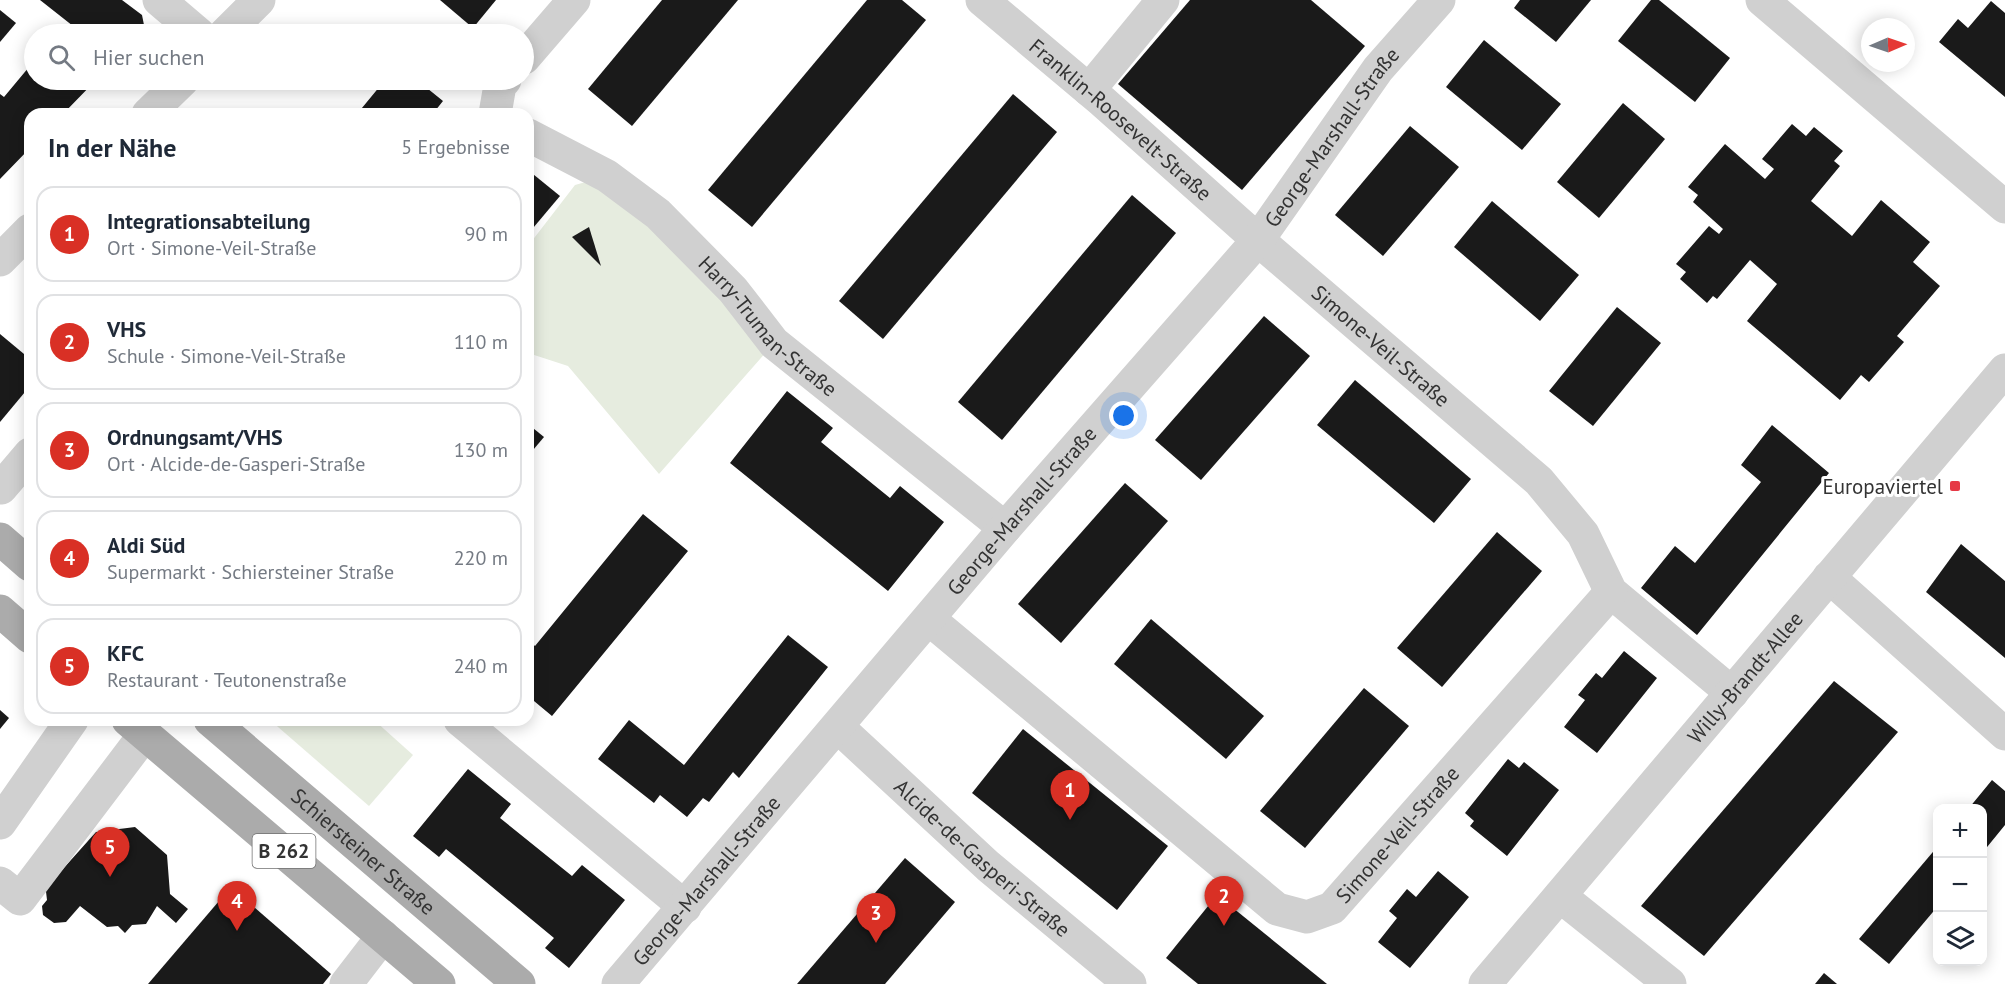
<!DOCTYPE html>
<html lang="de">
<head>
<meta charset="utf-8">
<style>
	:root { --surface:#fff; --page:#f2f2f3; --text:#1f2937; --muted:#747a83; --line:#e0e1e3; --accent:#d93025 }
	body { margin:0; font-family:"PT Sans",sans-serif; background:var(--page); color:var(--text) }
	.controls { position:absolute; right:18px; bottom:18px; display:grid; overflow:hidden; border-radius:12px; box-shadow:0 3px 15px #0003 }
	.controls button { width:54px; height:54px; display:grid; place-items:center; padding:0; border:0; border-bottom:2px solid var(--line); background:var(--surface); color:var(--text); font:30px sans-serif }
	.compass { position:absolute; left:1861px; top:18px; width:54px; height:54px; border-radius:50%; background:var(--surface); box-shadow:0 3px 15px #0003; rotate:88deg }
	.you { position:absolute; left:1124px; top:416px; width:21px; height:21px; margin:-15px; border:4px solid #fff; border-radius:50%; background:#1a73e8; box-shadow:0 0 0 9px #1a73e833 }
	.badge { display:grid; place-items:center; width:39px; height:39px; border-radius:50%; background:var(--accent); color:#fff; font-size:20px; font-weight:700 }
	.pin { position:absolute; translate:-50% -50px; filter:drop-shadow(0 2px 3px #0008) }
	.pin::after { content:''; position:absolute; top:32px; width:21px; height:18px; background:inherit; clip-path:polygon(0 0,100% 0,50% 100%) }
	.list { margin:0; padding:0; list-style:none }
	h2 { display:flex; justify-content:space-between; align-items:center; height:78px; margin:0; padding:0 24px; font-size:26px }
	h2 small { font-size:20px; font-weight:400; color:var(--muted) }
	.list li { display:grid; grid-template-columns:39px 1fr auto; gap:18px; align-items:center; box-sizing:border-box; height:96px; margin:0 12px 12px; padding:0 12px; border:2px solid var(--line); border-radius:18px }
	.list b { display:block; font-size:22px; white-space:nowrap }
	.list p { margin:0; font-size:20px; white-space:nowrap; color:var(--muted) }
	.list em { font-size:20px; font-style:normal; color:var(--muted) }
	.icon { flex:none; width:33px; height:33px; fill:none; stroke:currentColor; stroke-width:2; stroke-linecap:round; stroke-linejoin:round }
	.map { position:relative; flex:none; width:2005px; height:984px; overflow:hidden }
	.search { position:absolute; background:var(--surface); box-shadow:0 3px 15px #0003; left:24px; top:24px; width:510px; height:66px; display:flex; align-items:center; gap:15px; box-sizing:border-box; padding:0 21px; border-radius:33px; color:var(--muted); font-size:22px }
	.panel { position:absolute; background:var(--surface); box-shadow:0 3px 15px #0003; left:24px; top:108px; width:510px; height:618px; border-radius:18px }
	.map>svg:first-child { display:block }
	.green { fill:#e6ecdf }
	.building { fill:#1a1a1a }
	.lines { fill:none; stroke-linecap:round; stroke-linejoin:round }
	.minor { stroke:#d0d0d0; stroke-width:33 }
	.major { stroke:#ababab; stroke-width:33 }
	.poi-dot { fill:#e63946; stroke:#fff; stroke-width:2 }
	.labels { text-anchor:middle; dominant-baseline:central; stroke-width:6; stroke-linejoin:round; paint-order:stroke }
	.shield { fill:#fff; stroke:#707070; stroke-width:1.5 }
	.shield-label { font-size:20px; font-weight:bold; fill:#333 }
	.street-label { font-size:21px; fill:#333; stroke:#fff }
	.poi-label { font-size:21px; fill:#333; stroke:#fff; text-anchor:end }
</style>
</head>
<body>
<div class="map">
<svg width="2005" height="984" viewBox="0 0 2005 984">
	<rect width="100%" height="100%" fill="#fff"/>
	<g class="green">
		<polygon points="607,176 774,343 659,474 568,366 528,353 528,246 575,185"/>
		<polygon points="270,720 374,720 413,755 369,806"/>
	</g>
	<g class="building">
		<polygon points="40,0 122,0 142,15 144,25 141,34 65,34 73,26"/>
		<polygon points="440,0 496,0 473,28"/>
		<polygon points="662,0 738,0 632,126 588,89"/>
		<polygon points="867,0 902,0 926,20 752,227 708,190"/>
		<polygon points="1190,0 1311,0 1365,46 1242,190 1118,84"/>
		<polygon points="1520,0 1591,0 1556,42 1514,8"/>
		<polygon points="1651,0 1659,0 1730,58 1695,102 1618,41"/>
		<polygon points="1991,1 2005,13 2005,97 1939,42 1958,19 1968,28"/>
		<polygon points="0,10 16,23 0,42"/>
		<polygon points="1484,40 1561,104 1522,150 1446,87"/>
		<polygon points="34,61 34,80 96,80 63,114 30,114 30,148 0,179 0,94 4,97"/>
		<polygon points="385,80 417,80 443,101 435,111 439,114 357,114"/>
		<polygon points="1013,94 1057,132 883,339 839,301"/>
		<polygon points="1623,103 1665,139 1599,218 1557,182"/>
		<polygon points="1792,124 1806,136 1814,127 1843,151 1834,161 1840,166 1811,201 1852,236 1881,200 1930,242 1913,262 1940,286 1897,336 1904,342 1869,382 1861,375 1840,400 1747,321 1777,284 1750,260 1717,299 1713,296 1707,303 1680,279 1686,272 1676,264 1709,226 1719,234 1723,229 1693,202 1698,195 1688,187 1725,144 1765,179 1774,169 1762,159"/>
		<polygon points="1410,126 1459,167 1383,256 1335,215"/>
		<polygon points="528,170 560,196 528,234"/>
		<polygon points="1132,195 1176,233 1002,440 958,402"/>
		<polygon points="1492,201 1579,275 1540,321 1454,247"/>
		<polygon points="589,227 601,266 572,237"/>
		<polygon points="1617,307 1661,343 1593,426 1549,391"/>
		<polygon points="1264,316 1310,356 1201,480 1155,440"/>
		<polygon points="0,334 30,359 30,386 0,422"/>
		<polygon points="1355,380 1471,479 1434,523 1317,425"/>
		<polygon points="787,391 833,428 821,442 890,498 900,486 944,522 888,591 730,463"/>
		<polygon points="528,424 544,437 528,456"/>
		<polygon points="1772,425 1829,473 1697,635 1641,588 1675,546 1695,563 1761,482 1741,465"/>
		<polygon points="1125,483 1168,521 1061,643 1018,604"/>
		<polygon points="643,514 688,551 552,716 528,696 528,640 535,646"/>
		<polygon points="1497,532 1542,571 1442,687 1397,648"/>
		<polygon points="1961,544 2005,581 2005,658 1926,592"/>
		<polygon points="1151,619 1264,716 1226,759 1114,664"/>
		<polygon points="788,635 828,667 739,778 733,772 709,802 703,798 687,817 660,795 654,803 598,759 629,720 684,765"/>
		<polygon points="1624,651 1657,678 1597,753 1564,727 1585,700 1578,695 1596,673 1602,678"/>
		<polygon points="1834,681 1898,732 1704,956 1641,906"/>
		<polygon points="1364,688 1409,726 1305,848 1260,811"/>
		<polygon points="0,710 9,718 0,729"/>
		<polygon points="1023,729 1168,846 1117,910 972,793"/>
		<polygon points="1508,759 1519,768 1524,762 1559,790 1507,856 1470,826 1474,821 1465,813"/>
		<polygon points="468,769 511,804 500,818 572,876 582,865 625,900 569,968 545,948 554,938 446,849 439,857 413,836"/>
		<polygon points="1992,780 2005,791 2005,825 1983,852 1983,808 1969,808"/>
		<polygon points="135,827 167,855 170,894 188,909 176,923 157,906 146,924 132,925 125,933 118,926 107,927 80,906 66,922 54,923 43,915 42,906 47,900 45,883 62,870 96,832"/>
		<polygon points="1938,846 1938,906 1889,964 1859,939"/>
		<polygon points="905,858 955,902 885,984 797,984"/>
		<polygon points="1438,871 1469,897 1410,968 1378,942 1397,918 1389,911 1407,889 1416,897"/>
		<polygon points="231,887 331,974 323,984 148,984"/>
		<polygon points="1217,895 1327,984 1198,984 1166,958"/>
		<polygon points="1824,973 1837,984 1815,984"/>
	</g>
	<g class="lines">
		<g class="minor">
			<polyline points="159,0 199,34"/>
			<path id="s1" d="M982,0l120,101 156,139 281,241 44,53 28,58 121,101"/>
			<polyline points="1762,0 2005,207"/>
			<polyline points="225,34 259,0"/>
			<polyline points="524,58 574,0"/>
			<polyline points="1089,90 1163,0"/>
			<polyline points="148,114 183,80"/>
			<polyline points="495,114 500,85 505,80"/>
			<path id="s2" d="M528,135l79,41 51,38 75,76 41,53 231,185"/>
			<polyline points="0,260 30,230"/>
			<polyline points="1,488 30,454"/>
			<polyline points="1829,577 2005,734"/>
			<path id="s3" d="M929,619l348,290 30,8 25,-9 279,-316"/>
			<polyline points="460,720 685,907"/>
			<path id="s4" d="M838,727l150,139 142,118"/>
			<polyline points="0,823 72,720"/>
			<polyline points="0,883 20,899 145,734"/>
			<polyline points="1560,896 1670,984"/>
			<polyline points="346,984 383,936"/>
			<path id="s5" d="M618,984l387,-456 253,-288 120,-171 61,-69"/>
			<path id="s6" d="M1485,984l520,-614"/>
		</g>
		<g class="major">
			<polyline points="0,539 30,565"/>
			<polyline points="0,611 30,637"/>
			<polyline points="128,720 439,984"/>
			<path id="s7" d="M210,720l309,264"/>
		</g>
	</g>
	<rect class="poi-dot" x="1949" y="480" width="12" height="12" rx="3"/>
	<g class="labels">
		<rect class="shield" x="252.5" y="834" width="63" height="34" rx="4.5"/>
		<g class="shield-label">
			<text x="284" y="851">B 262</text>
		</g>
		<g class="street-label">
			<text stroke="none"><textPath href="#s1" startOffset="183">Franklin-Roosevelt-Straße</textPath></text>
			<text stroke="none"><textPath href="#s5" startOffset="1108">George-Marshall-Straße</textPath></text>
			<text stroke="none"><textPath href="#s2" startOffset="310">Harry-Truman-Straße</textPath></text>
			<text stroke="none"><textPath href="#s1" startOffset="528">Simone-Veil-Straße</textPath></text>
			<text stroke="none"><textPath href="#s5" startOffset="622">George-Marshall-Straße</textPath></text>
			<text stroke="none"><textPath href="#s6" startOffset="402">Willy-Brandt-Allee</textPath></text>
			<text stroke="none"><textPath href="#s3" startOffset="609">Simone-Veil-Straße</textPath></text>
			<text stroke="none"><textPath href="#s7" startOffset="202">Schiersteiner Straße</textPath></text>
			<text stroke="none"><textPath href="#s4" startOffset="195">Alcide-de-Gasperi-Straße</textPath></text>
			<text stroke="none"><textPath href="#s5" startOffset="136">George-Marshall-Straße</textPath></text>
		</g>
		<g class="poi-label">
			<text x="1943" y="486">Europaviertel</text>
		</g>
	</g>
</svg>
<div class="controls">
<button>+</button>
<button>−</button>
<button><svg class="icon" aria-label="layers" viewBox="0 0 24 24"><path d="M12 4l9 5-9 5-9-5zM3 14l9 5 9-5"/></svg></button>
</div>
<svg class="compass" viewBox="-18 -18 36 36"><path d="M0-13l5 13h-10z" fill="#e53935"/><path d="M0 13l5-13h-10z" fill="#747a83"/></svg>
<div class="you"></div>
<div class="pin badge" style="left:1070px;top:820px">1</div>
<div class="pin badge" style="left:1224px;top:926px">2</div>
<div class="pin badge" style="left:876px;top:943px">3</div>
<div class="pin badge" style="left:237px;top:931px">4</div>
<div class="pin badge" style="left:110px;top:877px">5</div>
<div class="search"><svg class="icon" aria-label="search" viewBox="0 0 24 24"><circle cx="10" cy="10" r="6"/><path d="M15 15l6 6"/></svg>Hier suchen</div>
<section class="panel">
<h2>In der Nähe<small>5 Ergebnisse</small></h2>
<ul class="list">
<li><span class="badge">1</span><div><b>Integrationsabteilung</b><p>Ort · Simone-Veil-Straße</p></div><em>90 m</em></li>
<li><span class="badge">2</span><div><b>VHS</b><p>Schule · Simone-Veil-Straße</p></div><em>110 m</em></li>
<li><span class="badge">3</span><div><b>Ordnungsamt/VHS</b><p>Ort · Alcide-de-Gasperi-Straße</p></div><em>130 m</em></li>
<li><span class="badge">4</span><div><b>Aldi Süd</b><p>Supermarkt · Schiersteiner Straße</p></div><em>220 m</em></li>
<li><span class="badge">5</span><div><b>KFC</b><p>Restaurant · Teutonenstraße</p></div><em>240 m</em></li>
</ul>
</section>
</div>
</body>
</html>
